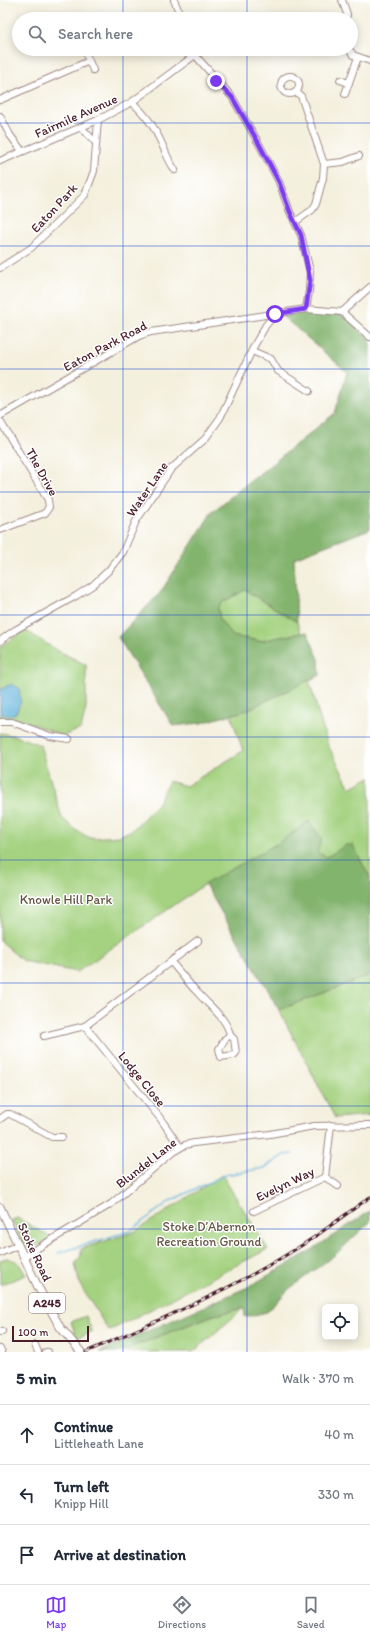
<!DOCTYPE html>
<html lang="en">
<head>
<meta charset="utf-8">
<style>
	:root { --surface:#fff; --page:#f6f6f7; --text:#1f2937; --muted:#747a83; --line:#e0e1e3; --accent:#7c3aed }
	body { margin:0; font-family:Itim,sans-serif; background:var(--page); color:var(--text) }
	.controls { position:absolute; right:12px; bottom:12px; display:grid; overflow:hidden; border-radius:6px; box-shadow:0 2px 10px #0003 }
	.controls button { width:36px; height:36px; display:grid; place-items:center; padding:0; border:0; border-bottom:1px solid var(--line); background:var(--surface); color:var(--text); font:20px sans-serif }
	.scale { position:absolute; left:12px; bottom:10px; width:77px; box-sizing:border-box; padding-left:4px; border:2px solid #4a1f2b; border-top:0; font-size:11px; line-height:14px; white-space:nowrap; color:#4a1f2b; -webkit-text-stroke:3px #fff; paint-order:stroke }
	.stop { position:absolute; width:12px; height:12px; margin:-9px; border:3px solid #7c3aed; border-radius:50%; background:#fff }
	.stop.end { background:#7c3aed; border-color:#fff; box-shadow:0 1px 4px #0008 }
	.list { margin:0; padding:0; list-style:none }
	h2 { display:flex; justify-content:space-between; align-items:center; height:52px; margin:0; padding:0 16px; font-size:17px }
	h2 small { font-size:13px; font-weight:400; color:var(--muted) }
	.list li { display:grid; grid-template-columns:26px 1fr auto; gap:12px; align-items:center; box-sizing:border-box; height:60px; padding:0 16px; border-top:1px solid var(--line) }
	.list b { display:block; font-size:15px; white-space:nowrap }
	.list p { margin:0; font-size:13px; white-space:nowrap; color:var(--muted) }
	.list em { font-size:13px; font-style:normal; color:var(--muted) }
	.icon { flex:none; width:22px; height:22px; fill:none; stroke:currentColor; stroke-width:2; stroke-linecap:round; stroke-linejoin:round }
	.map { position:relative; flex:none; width:370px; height:1352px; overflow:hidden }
	.search { position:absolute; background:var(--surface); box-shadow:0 2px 10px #0003; left:12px; right:12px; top:12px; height:44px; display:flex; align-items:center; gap:10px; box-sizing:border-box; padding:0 14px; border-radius:22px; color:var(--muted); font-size:15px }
	.sheet { height:232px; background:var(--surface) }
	nav { display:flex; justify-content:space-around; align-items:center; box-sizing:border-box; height:56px; border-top:1px solid var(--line); background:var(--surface); font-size:11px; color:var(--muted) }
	nav a { display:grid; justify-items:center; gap:2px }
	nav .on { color:var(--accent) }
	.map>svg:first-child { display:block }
	.green { fill:#a4d280; stroke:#777856 }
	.forest { fill:#83b46e; stroke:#666a4c }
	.water { fill:#60b2db; stroke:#556883 }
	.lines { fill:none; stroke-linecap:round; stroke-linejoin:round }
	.stream { stroke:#60b2db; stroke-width:1.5 }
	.minor-casing { stroke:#9f8884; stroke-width:8 }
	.major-casing { stroke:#9f8884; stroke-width:9 }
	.minor { stroke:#fff; stroke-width:6 }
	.major { stroke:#fff; stroke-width:7 }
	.rail-casing { stroke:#4a1f2b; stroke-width:3 }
	.rail { stroke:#fff; stroke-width:1.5; stroke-dasharray:4.5; stroke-linecap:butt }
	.route { stroke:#7c3aed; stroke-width:5 }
	.grid { fill:none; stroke:#1d4ed8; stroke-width:1; stroke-opacity:0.55 }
	.labels { text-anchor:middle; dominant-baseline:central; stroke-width:3; stroke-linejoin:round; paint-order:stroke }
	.shield { fill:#fff; stroke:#80626b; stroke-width:1 }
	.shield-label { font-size:12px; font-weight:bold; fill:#4a1f2b }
	.street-label { font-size:13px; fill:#4a1f2b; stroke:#fff }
	.park-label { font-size:13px; fill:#655544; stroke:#fff }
</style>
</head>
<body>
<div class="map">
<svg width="370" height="1352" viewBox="0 0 370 1352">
	<rect width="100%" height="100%" fill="#fff"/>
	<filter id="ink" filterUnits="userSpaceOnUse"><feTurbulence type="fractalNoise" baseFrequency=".025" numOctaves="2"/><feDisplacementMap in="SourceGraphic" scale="8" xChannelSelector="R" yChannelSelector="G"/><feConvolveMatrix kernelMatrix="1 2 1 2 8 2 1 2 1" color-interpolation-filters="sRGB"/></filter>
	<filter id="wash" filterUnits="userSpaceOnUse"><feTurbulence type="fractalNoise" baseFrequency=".012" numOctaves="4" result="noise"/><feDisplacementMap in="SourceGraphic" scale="16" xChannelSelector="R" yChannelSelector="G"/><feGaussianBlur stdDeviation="0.9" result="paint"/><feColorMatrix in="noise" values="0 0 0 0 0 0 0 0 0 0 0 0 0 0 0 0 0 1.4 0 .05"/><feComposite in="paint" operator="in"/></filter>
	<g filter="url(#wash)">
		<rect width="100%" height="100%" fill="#f4f0de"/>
		<g class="green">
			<polygon points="245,590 297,622 301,633 260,641 232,636 220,620 218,608 223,602"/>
			<polygon points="25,630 53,648 86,665 86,708 81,729 63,736 17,718 0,719 0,647"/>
			<polygon points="309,680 327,743 350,788 370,777 370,878 364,868 239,942 205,884 77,972 23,961 0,941 0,733 16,736 40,745 62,818 77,831 90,838 119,836 132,830 144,818 158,803 169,781 186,786 243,751 231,715 247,710"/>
			<polygon points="370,975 370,1115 335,1118 279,1010"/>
			<polygon points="222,1175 268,1249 109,1331 80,1285 75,1264 81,1256 81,1249 134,1232"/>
			<polygon points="17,1218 53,1238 27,1250 25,1248 12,1220"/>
			<polygon points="7,1258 18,1262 26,1275 0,1285 0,1260"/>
			<polygon points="244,1308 193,1352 119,1352 211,1316"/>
			<polygon points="86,1316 92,1332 77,1338 71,1322"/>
		</g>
		<g class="forest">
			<polygon points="305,311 341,314 370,339 370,529 294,558 297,622 245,590 223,602 218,608 220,620 233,636 260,641 307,632 319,659 320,675 247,710 201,723 173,726 118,637 160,593 212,512 335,413 347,372 280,314"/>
			<polygon points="309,821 322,839 317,852 327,857 346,845 353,845 370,878 370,975 279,1010 205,884 278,843"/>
			<polygon points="370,1211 370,1222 336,1254 289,1289 267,1312 245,1317 244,1308 211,1316 119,1352 100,1352 248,1287 307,1253"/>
		</g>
		<polygon class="water" points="9,685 13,685 19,688 21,701 16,713 9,716 0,714 0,690"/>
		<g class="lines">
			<polyline class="stream" points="58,1253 130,1231 170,1201 225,1175 264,1168 284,1155 293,1154"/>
		</g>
	</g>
	<g filter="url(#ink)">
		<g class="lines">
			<defs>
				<g id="minor">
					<polyline points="174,0 182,19"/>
					<polyline points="342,0 347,14 346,19"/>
					<polyline points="192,49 195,55 232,97 258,142 279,182 290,212 301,235 310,271 309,291 306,309"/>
					<polyline points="349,49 353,55 370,61"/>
					<polyline points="85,52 93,70"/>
					<circle cx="290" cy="85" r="9"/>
					<polyline points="340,80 349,83"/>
					<polyline points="345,94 358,57"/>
					<polyline points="0,100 89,61"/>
					<path d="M132,102c11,10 20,21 26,34 7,13 8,21 17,34"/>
					<polyline points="0,116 10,135 22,151"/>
					<polyline points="81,127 96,143"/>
					<polyline points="0,161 98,120 132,102 195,55"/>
					<polyline points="324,164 343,162 359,156"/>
					<polyline points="295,222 312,210 316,204 323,178 324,164 301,96 296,92"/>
					<polyline points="0,268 31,248 85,195 94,171 98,120"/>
					<polyline points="342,312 370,287"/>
					<polyline points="252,351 271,359 278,371 309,391"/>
					<polyline points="0,416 139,336 151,332 306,309 342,312 370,337"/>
					<polyline points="0,421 48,500 49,507 45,513 0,530"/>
					<polyline points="0,641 15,630 76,596 93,585 108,571 123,552 136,521 171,469 205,439 220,418 254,346 266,325 275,314"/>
					<polyline points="0,722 12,722 50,736 69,739"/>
					<path d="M171,962c9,10 17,21 27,31 10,12 29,25 32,42l-5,4 -6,10 2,8 13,-2 2,-2 -2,-14 -4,-4"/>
					<polyline points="85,1026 160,1118 180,1147"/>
					<polyline points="44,1036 85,1026 198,941"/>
					<polyline points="0,1119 7,1114 10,1114 52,1137 62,1137"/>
					<polyline points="325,1177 338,1186"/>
					<polyline points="254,1211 325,1177 331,1125"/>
					<polyline points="0,1253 18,1245"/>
					<polyline points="23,1257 111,1204 173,1152 185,1145 194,1143 270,1134 314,1126 370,1125"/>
					<polyline points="0,1332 2,1331"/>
					<polyline points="35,1345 38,1352"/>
					<polyline points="0,1349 2,1352"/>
					<polyline points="46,1352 48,1352"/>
				</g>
				<polyline id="major" points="0,1207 38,1287 60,1327 81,1352"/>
			</defs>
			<use href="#minor" class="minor-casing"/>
			<use href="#major" class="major-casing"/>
			<use href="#minor" class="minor"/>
			<use href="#major" class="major"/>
			<defs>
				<path id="rail" d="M86,1352c78,-34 159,-68 230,-116 18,-13 36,-26 54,-39"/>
			</defs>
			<use href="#rail" class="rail-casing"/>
			<use href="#rail" class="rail"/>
		</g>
	</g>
	<g class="lines" filter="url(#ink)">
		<polyline class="route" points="216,81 232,97 258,142 279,182 290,212 301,235 310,280 306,309 275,314"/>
	</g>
	<path class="grid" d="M123,0v19M247,0v19M123,49v1303M247,49v1303M0,123h370M0,246h370M0,369h370M0,492h370M0,615h370M0,737h370M0,860h370M0,983h370M0,1106h370M0,1229h370"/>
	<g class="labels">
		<rect class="shield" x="29" y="1293" width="36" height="20" rx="3"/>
		<g class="shield-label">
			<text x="47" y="1303">A245</text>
		</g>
		<g class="street-label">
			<text transform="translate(76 116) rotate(-24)">Fairmile Avenue</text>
			<text transform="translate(54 208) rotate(-47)">Eaton Park</text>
			<text transform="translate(105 346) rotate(-28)">Eaton Park Road</text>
			<text transform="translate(42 472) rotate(61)">The Drive</text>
			<text transform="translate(147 489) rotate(-56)">Water Lane</text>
			<text transform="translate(142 1079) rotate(51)">Lodge Close</text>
			<text transform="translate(146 1163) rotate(-38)">Blundel Lane</text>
			<text transform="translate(285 1184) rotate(-26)">Evelyn Way</text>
			<text transform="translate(35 1252) rotate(65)">Stoke Road</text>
		</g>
		<g class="park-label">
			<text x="66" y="899">Knowle Hill Park</text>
			<text x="209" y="1226">Stoke D’Abernon<tspan x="209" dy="15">Recreation Ground</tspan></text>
		</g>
	</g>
</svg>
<div class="controls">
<button><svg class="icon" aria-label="locate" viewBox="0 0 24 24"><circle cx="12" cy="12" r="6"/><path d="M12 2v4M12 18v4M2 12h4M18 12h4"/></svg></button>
</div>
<div class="scale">100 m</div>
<div class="stop" style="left:275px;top:314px"></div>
<div class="stop end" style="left:216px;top:81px"></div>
<div class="search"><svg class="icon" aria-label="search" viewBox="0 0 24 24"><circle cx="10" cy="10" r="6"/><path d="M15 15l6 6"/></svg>Search here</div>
</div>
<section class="sheet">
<h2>5 min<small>Walk · 370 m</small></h2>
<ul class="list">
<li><svg class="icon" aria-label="ahead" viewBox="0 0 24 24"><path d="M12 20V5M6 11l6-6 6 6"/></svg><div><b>Continue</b><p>Littleheath Lane</p></div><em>40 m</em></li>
<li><svg class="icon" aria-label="left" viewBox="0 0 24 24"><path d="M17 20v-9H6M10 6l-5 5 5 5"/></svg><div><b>Turn left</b><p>Knipp Hill</p></div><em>330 m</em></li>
<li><svg class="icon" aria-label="arrive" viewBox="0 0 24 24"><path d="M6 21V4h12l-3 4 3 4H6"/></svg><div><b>Arrive at destination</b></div></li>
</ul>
</section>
<nav>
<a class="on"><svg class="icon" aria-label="map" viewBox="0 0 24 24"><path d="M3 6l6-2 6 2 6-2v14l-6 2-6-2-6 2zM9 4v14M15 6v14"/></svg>Map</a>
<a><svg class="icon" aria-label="directions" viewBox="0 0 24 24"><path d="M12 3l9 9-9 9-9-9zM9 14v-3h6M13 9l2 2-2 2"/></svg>Directions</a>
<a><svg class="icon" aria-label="saved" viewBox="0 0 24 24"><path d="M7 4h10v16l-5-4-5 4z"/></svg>Saved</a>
</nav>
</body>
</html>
